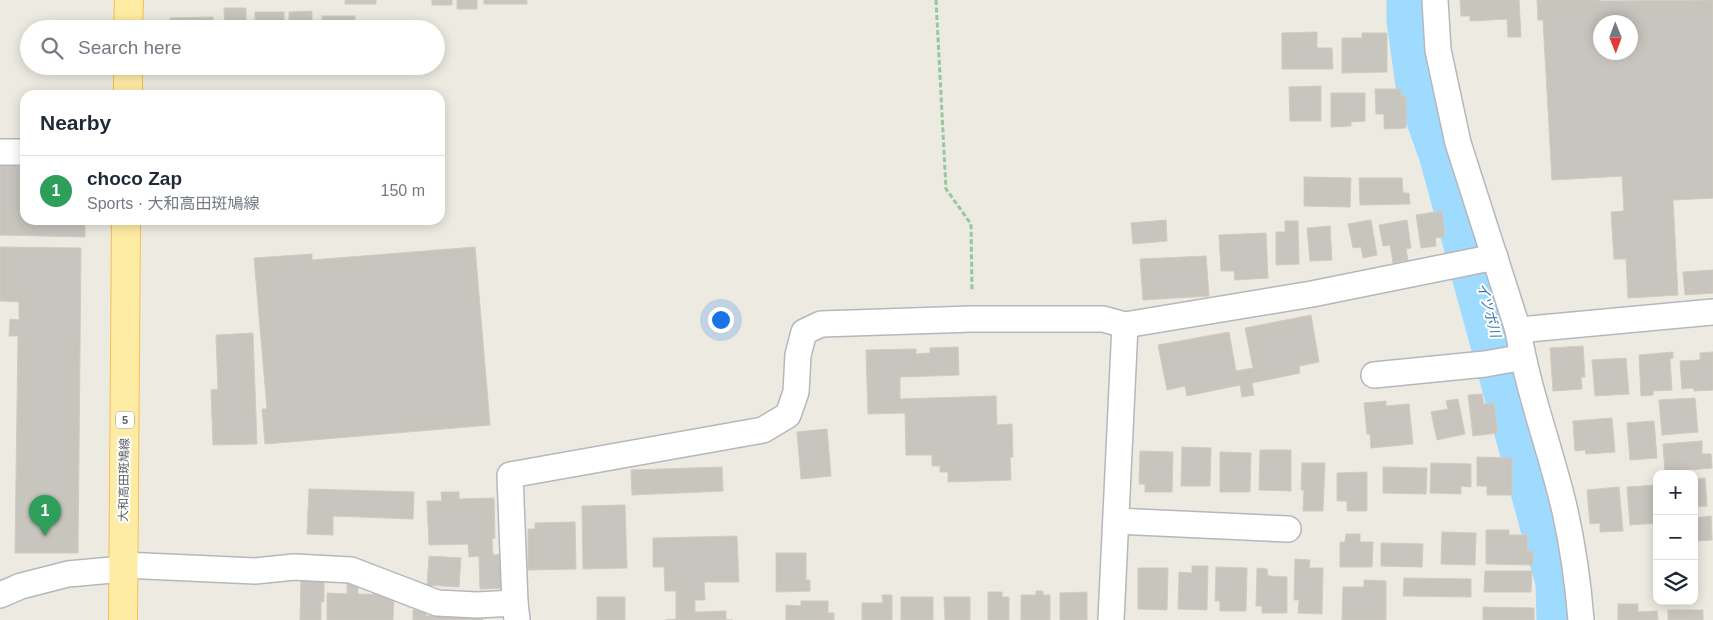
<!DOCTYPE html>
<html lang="en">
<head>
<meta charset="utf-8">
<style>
	:root { --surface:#fff; --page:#f6f6f7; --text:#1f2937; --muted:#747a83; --line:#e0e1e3; --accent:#ef2b26 }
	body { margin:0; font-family:Arial,"Noto Sans JP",sans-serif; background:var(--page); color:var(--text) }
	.controls { position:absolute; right:15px; bottom:15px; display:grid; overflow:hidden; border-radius:10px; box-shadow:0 2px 12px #0003 }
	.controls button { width:45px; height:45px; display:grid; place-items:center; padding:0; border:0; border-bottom:1px solid var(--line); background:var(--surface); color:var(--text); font:25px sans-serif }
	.compass { position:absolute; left:1593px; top:15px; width:45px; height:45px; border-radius:50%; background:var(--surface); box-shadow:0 2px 12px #0003; rotate:179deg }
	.you { position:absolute; left:720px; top:319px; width:18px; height:18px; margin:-12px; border:4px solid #fff; border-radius:50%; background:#1a73e8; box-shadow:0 0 0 8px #1a73e833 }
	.badge { display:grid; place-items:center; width:32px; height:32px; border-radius:50%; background:var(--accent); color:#fff; font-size:16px; font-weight:700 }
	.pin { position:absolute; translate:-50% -41px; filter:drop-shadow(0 1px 2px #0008) }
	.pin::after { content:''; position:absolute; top:26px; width:18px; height:15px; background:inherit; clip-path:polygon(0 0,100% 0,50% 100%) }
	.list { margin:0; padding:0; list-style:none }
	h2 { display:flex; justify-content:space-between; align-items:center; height:65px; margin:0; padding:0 20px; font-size:21px }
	h2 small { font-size:16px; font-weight:400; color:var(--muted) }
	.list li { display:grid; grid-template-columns:32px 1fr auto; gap:15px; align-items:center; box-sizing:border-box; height:70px; padding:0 20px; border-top:1px solid var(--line) }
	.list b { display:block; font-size:19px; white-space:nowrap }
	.list p { margin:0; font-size:16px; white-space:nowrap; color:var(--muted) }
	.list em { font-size:16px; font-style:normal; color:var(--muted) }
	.icon { flex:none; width:28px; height:28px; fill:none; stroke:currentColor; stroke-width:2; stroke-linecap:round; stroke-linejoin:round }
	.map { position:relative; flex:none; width:1713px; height:620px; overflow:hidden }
	.search { position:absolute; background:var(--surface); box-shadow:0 2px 12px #0003; left:20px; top:20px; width:425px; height:55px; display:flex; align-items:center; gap:12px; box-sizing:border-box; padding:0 18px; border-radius:28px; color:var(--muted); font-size:19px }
	.panel { position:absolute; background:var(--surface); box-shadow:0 2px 12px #0003; left:20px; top:90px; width:425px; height:135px; border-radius:15px }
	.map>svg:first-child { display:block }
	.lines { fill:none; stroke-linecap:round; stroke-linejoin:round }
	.river { stroke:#9fdaff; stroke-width:55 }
	.building { fill:#c8c4be; stroke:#d2cbbf; fill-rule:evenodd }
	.street-casing { stroke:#b4b8bc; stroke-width:28 }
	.primary-casing { stroke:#f6bf51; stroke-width:30 }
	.path { stroke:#95c7a1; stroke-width:3; stroke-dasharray:5 2.5; stroke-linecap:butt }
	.street { stroke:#fff; stroke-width:25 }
	.primary { stroke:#ffeca4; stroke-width:28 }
	.labels { text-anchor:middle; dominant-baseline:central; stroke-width:4; stroke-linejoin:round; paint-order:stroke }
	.shield { fill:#fff; stroke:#8c8e92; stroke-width:1 }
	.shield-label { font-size:11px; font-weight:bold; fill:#5a5e63 }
	.street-label { font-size:12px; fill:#5a5e63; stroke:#fff }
	.water-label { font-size:14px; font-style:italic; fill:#3775ab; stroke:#fff }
</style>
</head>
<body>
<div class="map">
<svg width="1713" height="620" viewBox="0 0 1713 620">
	<rect width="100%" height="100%" fill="#edeae1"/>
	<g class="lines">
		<polyline class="river" points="1414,0 1414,20 1424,91 1446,153 1563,582 1564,620"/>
	</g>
	<g class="building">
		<rect x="345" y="0" width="31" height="4"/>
		<rect x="432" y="0" width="20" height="5"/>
		<rect x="457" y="0" width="20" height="9"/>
		<rect x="484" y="0" width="43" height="4"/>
		<polygon points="1460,0 1519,0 1521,37 1508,37 1507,19 1470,21 1470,16 1461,16"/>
		<path d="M1537,0h63v1l113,-1v198l-40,2 5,95 -50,3 -2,-39h-12l-3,-47 13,-1 -2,-35 -70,4 -9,-160h-5zM1600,22h30v30h-30z"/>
		<polygon points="224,8 246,8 246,29 225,29"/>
		<polygon points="312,11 312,29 289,29 289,12"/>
		<rect x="255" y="12" width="29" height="17"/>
		<rect x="322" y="16" width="33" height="13"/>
		<polygon points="213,17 213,29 170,29 170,18"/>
		<polygon points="395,23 395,29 361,29 361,24"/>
		<polygon points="1317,32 1317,48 1332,48 1333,69 1282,69 1282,33"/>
		<polygon points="1362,33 1387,33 1387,72 1342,73 1342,38 1362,38"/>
		<polygon points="1321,86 1321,121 1290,121 1289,87"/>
		<polygon points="1375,89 1401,89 1401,96 1406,96 1406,128 1384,129 1384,114 1376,114"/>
		<polygon points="1331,93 1365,93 1365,121 1351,122 1351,126 1331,127"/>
		<polygon points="0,163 25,163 25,220 85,220 85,237 0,235"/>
		<polygon points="1304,177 1351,178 1350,207 1304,206"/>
		<polygon points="1359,178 1402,178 1403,193 1409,193 1410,204 1360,205"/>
		<polygon points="1442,211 1445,237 1435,238 1436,246 1421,248 1416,215"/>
		<polygon points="1166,220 1167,241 1133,244 1131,223"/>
		<polygon points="1371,220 1377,255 1363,258 1361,247 1353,248 1348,224"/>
		<polygon points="1407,220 1411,248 1406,249 1408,260 1393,263 1390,245 1383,246 1379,225"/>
		<polygon points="1285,221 1298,221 1299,264 1276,265 1276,232 1285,232"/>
		<polygon points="1330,226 1332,260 1310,261 1307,228"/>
		<polygon points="1266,233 1268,278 1235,280 1234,271 1221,271 1219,235"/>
		<polygon points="0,247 81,248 78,553 15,553 18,336 9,336 10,319 19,320 19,302 0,301"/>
		<polygon points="475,247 490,425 265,444 262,409 267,409 254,258 312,254 312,260"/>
		<polygon points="1206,256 1209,296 1143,300 1140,259"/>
		<polygon points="1713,270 1713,293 1685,295 1683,272"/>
		<polygon points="1311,315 1319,362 1299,366 1300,373 1252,383 1254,395 1242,397 1240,385 1187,396 1185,386 1167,390 1158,345 1229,332 1236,371 1253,368 1245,328"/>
		<polygon points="253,333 257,444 213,445 211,390 218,389 216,335"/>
		<polygon points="1583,346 1585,377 1581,377 1582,389 1553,391 1550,348"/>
		<polygon points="958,347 959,375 900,377 900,399 996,396 997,425 1012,424 1013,457 1010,457 1011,480 948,482 948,472 940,472 940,466 932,466 932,455 906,455 905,413 868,414 866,350 916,349 916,354 930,353 930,348"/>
		<polygon points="1673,352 1673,358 1670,359 1672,390 1653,391 1653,395 1641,396 1639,355"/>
		<polygon points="1713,352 1713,390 1694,391 1693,388 1682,389 1680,361 1700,360 1700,353"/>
		<polygon points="1626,358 1629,394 1595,396 1592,360"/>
		<polygon points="1482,394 1484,404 1494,403 1498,433 1473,436 1468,395"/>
		<polygon points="1695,398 1698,432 1662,435 1659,400"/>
		<polygon points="1458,399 1465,434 1437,440 1431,412 1448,409 1446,401"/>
		<polygon points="1386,401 1386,406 1409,404 1413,444 1371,448 1370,434 1367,434 1364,403"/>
		<polygon points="1612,418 1615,452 1586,454 1585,450 1575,451 1573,421"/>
		<polygon points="1654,421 1657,458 1630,460 1627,423"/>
		<polygon points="827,429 831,476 801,479 797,432"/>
		<polygon points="1702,441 1702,454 1711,454 1712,468 1665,472 1663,444"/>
		<polygon points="1182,447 1211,448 1210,486 1181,486"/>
		<polygon points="1260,450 1291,450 1291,491 1259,490"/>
		<polygon points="1140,451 1173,452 1172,492 1145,492 1145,484 1139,484"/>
		<polygon points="1220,452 1251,453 1250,492 1220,492"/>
		<polygon points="1477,457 1512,458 1512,495 1487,495 1487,486 1477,486"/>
		<polygon points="1302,463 1325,463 1323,511 1303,511 1304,490 1301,490"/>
		<polygon points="1431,463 1471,464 1471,487 1461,486 1461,494 1430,493"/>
		<polygon points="722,467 723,491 632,495 631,470"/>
		<polygon points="1383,467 1427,468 1426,494 1383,493"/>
		<polygon points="1367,472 1367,511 1347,511 1347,501 1337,501 1337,473"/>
		<polygon points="1705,478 1707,506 1694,507 1694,479"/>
		<polygon points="1657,485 1657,523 1630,525 1627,487"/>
		<polygon points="1619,487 1623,531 1600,532 1600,523 1590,524 1587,490"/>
		<polygon points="309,489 414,492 413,519 333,516 333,535 307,534"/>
		<polygon points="441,492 459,492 459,499 494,498 495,538 492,539 493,555 506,554 508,588 480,589 479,556 469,557 468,544 429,545 427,501 442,501"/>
		<polygon points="625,505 627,568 583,569 582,506"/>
		<polygon points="1711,516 1712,540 1694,541 1694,518"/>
		<polygon points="575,522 576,569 528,570 528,529 535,529 535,523"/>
		<polygon points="1486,530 1509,530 1509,535 1528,535 1527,551 1533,551 1533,565 1486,564"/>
		<polygon points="1442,532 1476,533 1475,565 1441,564"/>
		<polygon points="1346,534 1360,534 1360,542 1373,542 1372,567 1340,567 1340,542 1345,542"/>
		<polygon points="737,536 739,582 704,582 705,600 695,600 695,612 726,611 726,620 733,620 665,620 676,619 676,591 665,591 664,567 653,567 653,538"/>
		<polygon points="1381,543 1423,544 1422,567 1381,566"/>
		<polygon points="776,553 806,553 806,580 810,580 810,591 776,592"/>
		<polygon points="429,556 461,558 459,587 427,585"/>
		<polygon points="1295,559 1310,560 1309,568 1323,568 1322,614 1298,613 1299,600 1294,600"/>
		<polygon points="1192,566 1208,566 1207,610 1178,609 1179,572 1192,573"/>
		<polygon points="1216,567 1247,568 1246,611 1220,611 1220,601 1215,601"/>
		<polygon points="1138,568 1168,568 1167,610 1138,609"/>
		<polygon points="1257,568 1267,569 1268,576 1287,577 1287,613 1262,613 1262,606 1256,606"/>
		<polygon points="1485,571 1532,571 1531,592 1484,592"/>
		<polygon points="301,578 324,579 324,602 321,602 321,620 300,620"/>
		<polygon points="1404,578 1471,579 1471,597 1403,596"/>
		<polygon points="1364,580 1386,581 1386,620 1342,620 1343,587 1364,587"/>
		<polygon points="347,582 358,582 358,594 394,595 393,620 327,620 327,593 347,594"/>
		<polygon points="1036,591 1043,591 1043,595 1050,595 1050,620 1021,620 1021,595 1036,595"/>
		<polygon points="988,592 1002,592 1002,597 1009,597 1009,620 988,620"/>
		<polygon points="1087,592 1087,620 1060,620 1060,593"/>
		<polygon points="882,595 892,595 892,620 862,620 862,603 883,603"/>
		<rect x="597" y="597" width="28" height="23"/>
		<rect x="901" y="597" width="32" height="23"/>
		<polygon points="944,597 970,597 970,620 945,620"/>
		<polygon points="801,601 828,601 828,613 834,613 834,620 786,620 786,605 801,606"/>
		<polygon points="1618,604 1638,604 1638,612 1657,611 1658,620 1618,620"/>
		<polygon points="1483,607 1534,608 1534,620 1483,620"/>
		<polygon points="413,610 425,610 426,616 483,615 483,620 413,620"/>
		<rect x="1668" y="610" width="35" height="10"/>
	</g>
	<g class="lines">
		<defs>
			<g id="street">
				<path d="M1435,0l3,50 20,93 60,187c10,62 33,120 47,181 8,36 13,72 16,109"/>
				<polyline points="0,152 25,152"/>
				<polyline points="1518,330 1713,312"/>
				<polyline points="1374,375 1485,364 1513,359 1523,359"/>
				<polyline points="1116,521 1288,529"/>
				<polyline points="123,565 255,571 294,567 351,570 437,603 477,605 515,603 517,620"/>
				<polyline points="0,595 21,586 68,574 123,569"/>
				<polyline points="515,603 510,475 763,430 788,415 796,392 798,355 804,332 821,324 972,319 1103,319 1125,325 1312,294 1495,257"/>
				<polyline points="1111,620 1125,325"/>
			</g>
			<g id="primary">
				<polyline points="128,29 129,0"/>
				<polyline points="128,95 128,66"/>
				<polyline points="123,620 126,220"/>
			</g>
		</defs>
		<use href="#street" class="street-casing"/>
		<use href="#primary" class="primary-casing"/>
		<polyline class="path" points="936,0 946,189 971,224 972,291"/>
		<use href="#street" class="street"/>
		<use href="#primary" class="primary"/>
	</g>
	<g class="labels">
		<rect class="shield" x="116" y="411.5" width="18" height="17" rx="4"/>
		<g class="shield-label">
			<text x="125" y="420">5</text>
		</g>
		<g class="street-label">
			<text transform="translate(124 480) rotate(-89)">大和高田斑鳩線</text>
		</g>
		<g class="water-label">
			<text transform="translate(1489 310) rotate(75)">イツボ川</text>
		</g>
	</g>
</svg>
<div class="controls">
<button>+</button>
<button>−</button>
<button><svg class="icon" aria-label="layers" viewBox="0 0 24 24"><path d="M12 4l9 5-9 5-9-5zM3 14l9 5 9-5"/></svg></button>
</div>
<svg class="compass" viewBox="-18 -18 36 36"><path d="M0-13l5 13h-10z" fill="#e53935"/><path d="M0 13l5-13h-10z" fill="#747a83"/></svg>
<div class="you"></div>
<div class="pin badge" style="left:45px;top:536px;background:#2e9e5b">1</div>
<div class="search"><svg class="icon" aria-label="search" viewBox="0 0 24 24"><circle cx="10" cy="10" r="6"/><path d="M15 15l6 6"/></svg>Search here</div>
<section class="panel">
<h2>Nearby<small></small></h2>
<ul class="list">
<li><span class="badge" style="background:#2e9e5b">1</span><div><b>choco Zap</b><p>Sports · 大和高田斑鳩線</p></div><em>150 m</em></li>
</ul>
</section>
</div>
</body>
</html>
